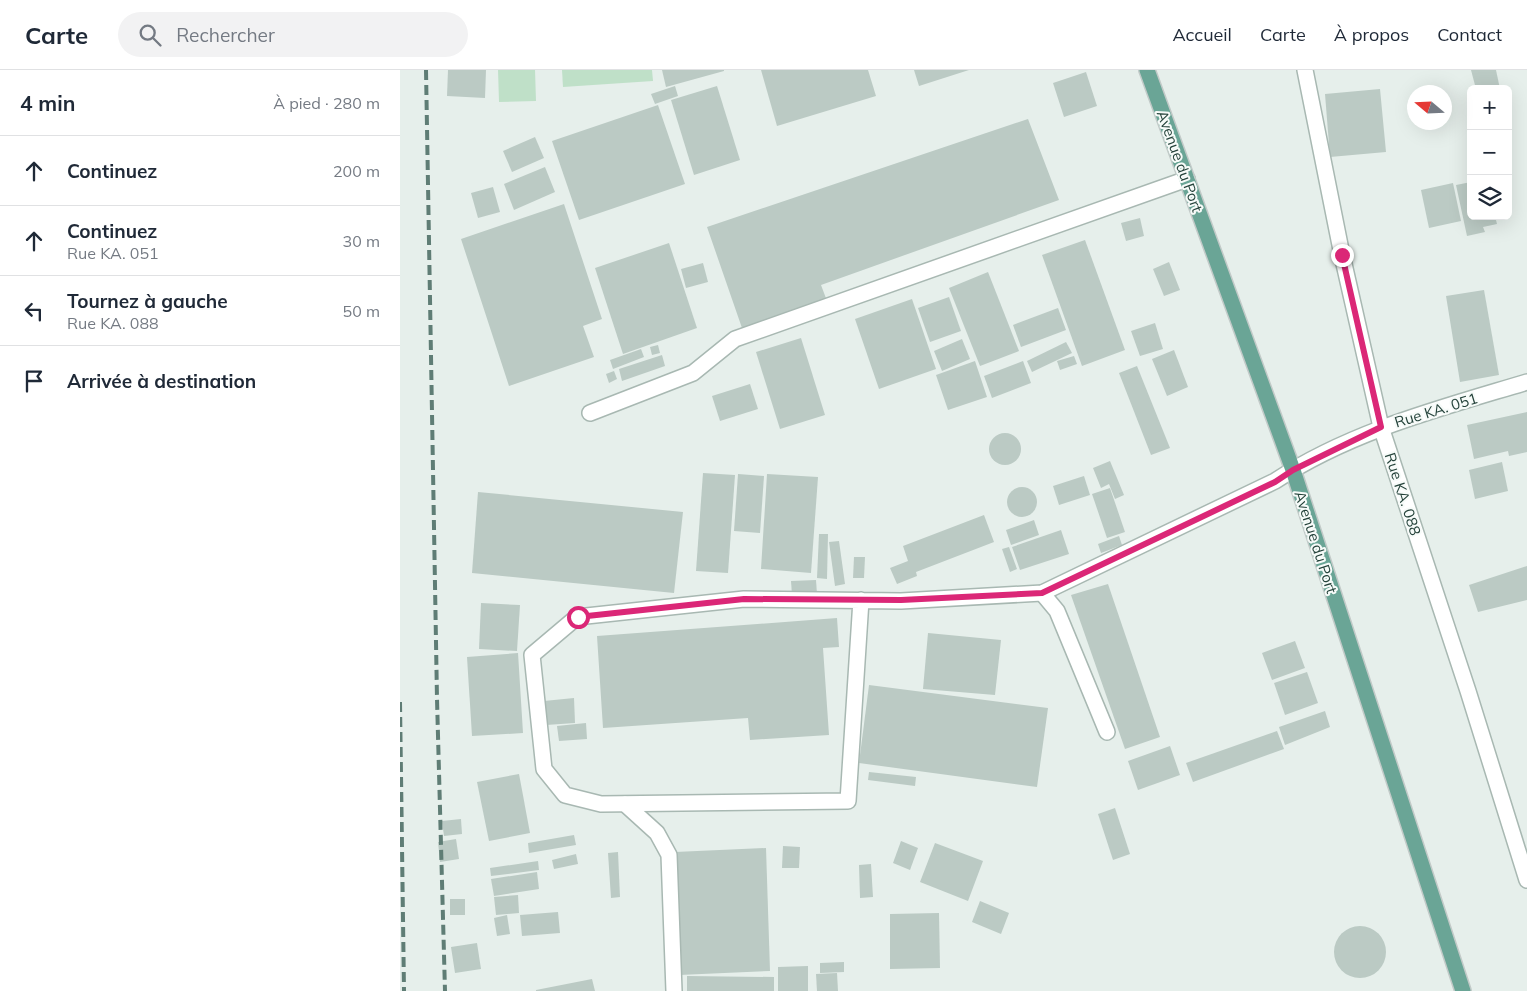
<!DOCTYPE html>
<html lang="fr">
<head>
<meta charset="utf-8">
<style>
	:root { --surface:#fff; --page:#f2f2f3; --text:#1f2937; --muted:#747a83; --line:#e0e1e3 }
	body { margin:0; font-family:Mulish,sans-serif; background:var(--page); color:var(--text) }
	.controls { position:absolute; right:15px; top:15px; display:grid; overflow:hidden; border-radius:8px; box-shadow:0 5px 20px #0002 }
	.controls button { width:45px; height:45px; display:grid; place-items:center; padding:0; border:0; border-bottom:1px solid var(--line); background:var(--surface); color:var(--text); font:25px sans-serif }
	.compass { position:absolute; left:1007px; top:15px; width:45px; height:45px; border-radius:50%; background:var(--surface); box-shadow:0 5px 20px #0002; rotate:289deg }
	.stop { position:absolute; width:15px; height:15px; margin:-11px; border:4px solid #db2777; border-radius:50%; background:#fff }
	.stop.end { background:#db2777; border-color:#fff; box-shadow:0 1px 5px #0008 }
	.list { margin:0; padding:0; list-style:none }
	h2 { display:flex; justify-content:space-between; align-items:center; height:65px; margin:0; padding:0 20px; font-size:21px }
	h2 small { font-size:16px; font-weight:400; color:var(--muted) }
	.list li { display:grid; grid-template-columns:32px 1fr auto; gap:15px; align-items:center; box-sizing:border-box; height:70px; padding:0 20px; border-top:1px solid var(--line) }
	.list b { display:block; font-size:19px; white-space:nowrap }
	.list p { margin:0; font-size:16px; white-space:nowrap; color:var(--muted) }
	.list em { font-size:16px; font-style:normal; color:var(--muted) }
	.icon { flex:none; width:28px; height:28px; fill:none; stroke:currentColor; stroke-width:2; stroke-linecap:round; stroke-linejoin:round }
	.map { position:relative; flex:none; width:1127px; height:921px; overflow:hidden }
	header { display:flex; align-items:center; gap:30px; box-sizing:border-box; height:70px; padding:0 25px; background:var(--surface); border-bottom:1px solid var(--line) }
	header strong { font-size:24px }
	nav { display:flex; gap:28px; margin-inline-start:auto; font-size:18px }
	.search { width:350px; height:45px; background:var(--page); display:flex; align-items:center; gap:12px; box-sizing:border-box; padding:0 18px; border-radius:28px; color:var(--muted); font-size:19px }
	main { display:flex }
	aside { flex:1; background:var(--surface) }
	.map>svg:first-child { display:block }
	.pitch { fill:#bfe0c8 }
	.building { fill:#bbcac4 }
	.lines { fill:none; stroke-linecap:round; stroke-linejoin:round }
	.minor-casing { stroke:#a8b8b2; stroke-width:18 }
	.major-casing { stroke:#c2cac8; stroke-width:18 }
	.minor { stroke:#fff; stroke-width:15 }
	.major { stroke:#6aa596; stroke-width:15 }
	.rail { stroke:#5f7d75; stroke-width:4; stroke-dasharray:10 5; stroke-linecap:butt }
	.route { stroke:#db2777; stroke-width:6 }
	.labels { text-anchor:middle; dominant-baseline:central; stroke-width:4; stroke-linejoin:round; paint-order:stroke }
	.street-label { font-size:15px; fill:#24423a; stroke:#f7fbf9 }
</style>
</head>
<body>
<header>
<strong>Carte</strong>
<div class="search"><svg class="icon" aria-label="search" viewBox="0 0 24 24"><circle cx="10" cy="10" r="6"/><path d="M15 15l6 6"/></svg>Rechercher</div>
<nav><a>Accueil</a><a>Carte</a><a>À propos</a><a>Contact</a></nav>
</header>
<main>
<aside>
<h2>4 min<small>À pied · 280 m</small></h2>
<ul class="list">
<li><svg class="icon" aria-label="ahead" viewBox="0 0 24 24"><path d="M12 20V5M6 11l6-6 6 6"/></svg><div><b>Continuez</b></div><em>200 m</em></li>
<li><svg class="icon" aria-label="ahead" viewBox="0 0 24 24"><path d="M12 20V5M6 11l6-6 6 6"/></svg><div><b>Continuez</b><p>Rue KA. 051</p></div><em>30 m</em></li>
<li><svg class="icon" aria-label="left" viewBox="0 0 24 24"><path d="M17 20v-9H6M10 6l-5 5 5 5"/></svg><div><b>Tournez à gauche</b><p>Rue KA. 088</p></div><em>50 m</em></li>
<li><svg class="icon" aria-label="arrive" viewBox="0 0 24 24"><path d="M6 21V4h12l-3 4 3 4H6"/></svg><div><b>Arrivée à destination</b></div></li>
</ul>
</aside>
<div class="map">
<svg width="1127" height="921" viewBox="0 0 1127 921">
	<rect width="100%" height="100%" fill="#e6efeb"/>
	<g class="pitch">
		<polygon points="98,0 135,0 136,31 99,32"/>
		<polygon points="162,0 252,0 253,11 163,17"/>
	</g>
	<g class="building">
		<polygon points="48,0 86,0 85,28 47,26"/>
		<polygon points="262,0 324,0 324,1 266,17"/>
		<polygon points="361,0 468,0 476,26 377,56"/>
		<polygon points="514,0 569,0 519,16"/>
		<polygon points="1071,0 1096,0 1100,19 1076,19"/>
		<polygon points="686,2 697,36 664,47 653,13"/>
		<polygon points="275,16 278,26 255,34 251,24"/>
		<polygon points="317,16 340,90 294,105 271,30"/>
		<polygon points="980,19 986,82 930,87 925,24"/>
		<polygon points="258,35 285,114 179,150 152,71"/>
		<polygon points="628,49 659,130 421,215 427,231 342,258 307,157"/>
		<polygon points="135,67 144,88 112,102 103,81"/>
		<polygon points="145,97 155,122 114,140 104,114"/>
		<polygon points="1071,112 1071,146 1095,146 1097,154 1083,157 1085,162 1067,166 1056,115"/>
		<polygon points="1053,113 1061,151 1029,158 1021,120"/>
		<polygon points="93,117 100,142 78,148 71,123"/>
		<polygon points="164,134 202,249 183,256 194,287 109,316 61,169"/>
		<polygon points="740,148 744,166 726,171 721,153"/>
		<polygon points="685,170 725,280 682,296 642,185"/>
		<polygon points="269,173 297,258 223,284 195,198"/>
		<polygon points="769,192 780,220 764,226 753,199"/>
		<polygon points="303,193 308,212 286,218 281,199"/>
		<polygon points="588,202 619,281 580,296 549,218"/>
		<polygon points="1084,220 1099,305 1060,312 1046,226"/>
		<polygon points="549,227 561,261 530,272 518,238"/>
		<polygon points="512,229 536,299 479,319 455,249"/>
		<polygon points="658,238 666,260 621,277 613,255"/>
		<polygon points="755,253 763,279 740,286 731,261"/>
		<polygon points="401,268 425,345 380,359 356,282"/>
		<polygon points="562,269 570,289 542,301 534,281"/>
		<polygon points="666,272 672,283 632,302 627,291"/>
		<polygon points="258,275 260,283 252,285 250,277"/>
		<polygon points="241,279 244,287 213,299 210,290"/>
		<polygon points="774,280 788,317 767,326 752,289"/>
		<polygon points="262,285 265,296 222,311 219,299"/>
		<polygon points="674,286 677,294 660,300 657,291"/>
		<polygon points="575,291 587,327 548,340 536,305"/>
		<polygon points="623,291 631,313 592,328 584,306"/>
		<polygon points="737,296 770,378 751,385 719,303"/>
		<polygon points="214,301 217,309 209,313 206,304"/>
		<polygon points="350,314 358,339 320,351 312,326"/>
		<polygon points="1127,342 1127,382 1109,386 1108,381 1074,389 1067,355"/>
		<circle cx="605" cy="379" r="16"/>
		<polygon points="710,391 724,425 715,429 709,414 701,418 693,398"/>
		<polygon points="1102,392 1108,421 1075,429 1069,400"/>
		<polygon points="303,403 335,405 328,503 296,501"/>
		<polygon points="338,404 364,406 360,463 334,461"/>
		<polygon points="367,404 418,407 411,503 361,499"/>
		<polygon points="684,406 690,425 659,435 653,416"/>
		<circle cx="622" cy="432" r="15"/>
		<polygon points="710,418 725,462 707,468 692,424"/>
		<polygon points="78,422 283,442 274,523 72,503"/>
		<polygon points="584,445 594,472 516,502 517,506 497,514 490,498 508,491 503,476"/>
		<polygon points="634,450 639,465 611,475 606,460"/>
		<polygon points="661,460 669,484 620,500 612,477"/>
		<polygon points="419,464 428,464 427,509 417,508"/>
		<polygon points="719,466 722,475 701,483 698,474"/>
		<polygon points="439,471 445,514 435,516 429,472"/>
		<polygon points="609,477 617,499 610,502 602,479"/>
		<polygon points="454,487 465,487 464,508 453,508"/>
		<polygon points="1127,496 1127,530 1078,542 1069,515"/>
		<polygon points="416,510 417,524 392,525 391,511"/>
		<polygon points="708,514 760,667 725,679 671,525"/>
		<polygon points="81,533 120,535 117,581 79,579"/>
		<polygon points="437,548 439,577 423,578 429,665 350,670 348,648 203,658 197,566"/>
		<polygon points="528,563 601,570 595,625 523,619"/>
		<polygon points="895,571 905,598 872,610 862,583"/>
		<polygon points="118,583 123,663 72,666 67,587"/>
		<polygon points="907,602 918,633 885,645 874,613"/>
		<polygon points="469,615 648,638 637,717 459,693"/>
		<polygon points="174,628 175,653 146,655 144,631"/>
		<polygon points="925,641 930,657 885,675 879,657"/>
		<polygon points="186,653 187,669 159,671 157,656"/>
		<polygon points="877,661 884,679 793,712 786,693"/>
		<polygon points="770,676 780,705 738,720 728,691"/>
		<polygon points="469,702 516,707 515,716 468,710"/>
		<polygon points="119,704 130,763 89,771 77,712"/>
		<polygon points="715,738 730,784 713,790 698,744"/>
		<polygon points="61,749 62,764 44,766 42,751"/>
		<polygon points="174,765 176,775 129,783 128,773"/>
		<polygon points="56,769 59,789 40,792 38,772"/>
		<polygon points="501,771 518,778 510,800 493,793"/>
		<polygon points="535,773 583,791 568,831 520,812"/>
		<polygon points="383,776 400,777 399,798 382,798"/>
		<polygon points="366,778 370,901 279,905 275,782"/>
		<polygon points="218,782 220,827 211,828 208,783"/>
		<polygon points="176,784 178,794 154,799 152,790"/>
		<polygon points="138,791 139,800 91,806 90,798"/>
		<polygon points="471,794 473,827 460,828 459,795"/>
		<polygon points="137,802 139,819 94,826 91,809"/>
		<polygon points="118,825 119,843 96,845 94,827"/>
		<rect x="50" y="829" width="15" height="16"/>
		<polygon points="580,831 609,843 601,864 572,852"/>
		<polygon points="158,842 160,863 122,866 120,845"/>
		<polygon points="539,843 540,898 490,899 490,844"/>
		<polygon points="107,845 110,864 97,866 94,848"/>
		<circle cx="960" cy="882" r="26"/>
		<polygon points="77,873 81,899 55,903 51,877"/>
		<polygon points="444,892 444,902 420,903 420,893"/>
		<polygon points="408,896 408,921 378,921 378,897"/>
		<polygon points="437,903 438,921 417,921 416,904"/>
		<polygon points="287,906 374,907 374,921 287,921"/>
		<polygon points="192,909 195,921 136,921 136,920"/>
	</g>
	<g class="lines">
		<defs>
			<g id="minor">
				<polyline points="905,0 942,185 981,357 1068,621 1127,810"/>
				<polyline points="190,343 293,303 335,269 787,109"/>
				<polyline points="642,523 657,541 707,662"/>
				<path d="M461,530l-13,201 -247,3 -36,-9 -21,-26 -12,-114 45,-38 167,-18 157,2 141,-8 233,-112c76,-50 166,-73 252,-99"/>
				<polyline points="225,734 257,763 269,785 274,921"/>
			</g>
			<polyline id="major" points="747,0 893,400 1063,921"/>
		</defs>
		<use href="#minor" class="minor-casing"/>
		<use href="#major" class="major-casing"/>
		<use href="#minor" class="minor"/>
		<use href="#major" class="major"/>
		<g class="rail">
			<polyline points="26,0 37,629 45,921"/>
			<polyline points="0,632 4,921"/>
		</g>
	</g>
	<g class="lines">
		<polyline class="route" points="178,547 344,529 501,530 642,523 875,412 893,400 981,357 942,185"/>
	</g>
	<g class="labels">
		<g class="street-label">
			<text transform="translate(780 91) rotate(70)">Avenue du Port</text>
			<text transform="translate(1036 340) rotate(-17)">Rue KA. 051</text>
			<text transform="translate(1003 424) rotate(72)">Rue KA. 088</text>
			<text transform="translate(916 472) rotate(72)">Avenue du Port</text>
		</g>
	</g>
</svg>
<div class="controls">
<button>+</button>
<button>−</button>
<button><svg class="icon" aria-label="layers" viewBox="0 0 24 24"><path d="M12 4l9 5-9 5-9-5zM3 14l9 5 9-5"/></svg></button>
</div>
<svg class="compass" viewBox="-18 -18 36 36"><path d="M0-13l5 13h-10z" fill="#e53935"/><path d="M0 13l5-13h-10z" fill="#747a83"/></svg>
<div class="stop" style="left:178px;top:547px"></div>
<div class="stop end" style="left:942px;top:185px"></div>
</div>
</main>
</body>
</html>
